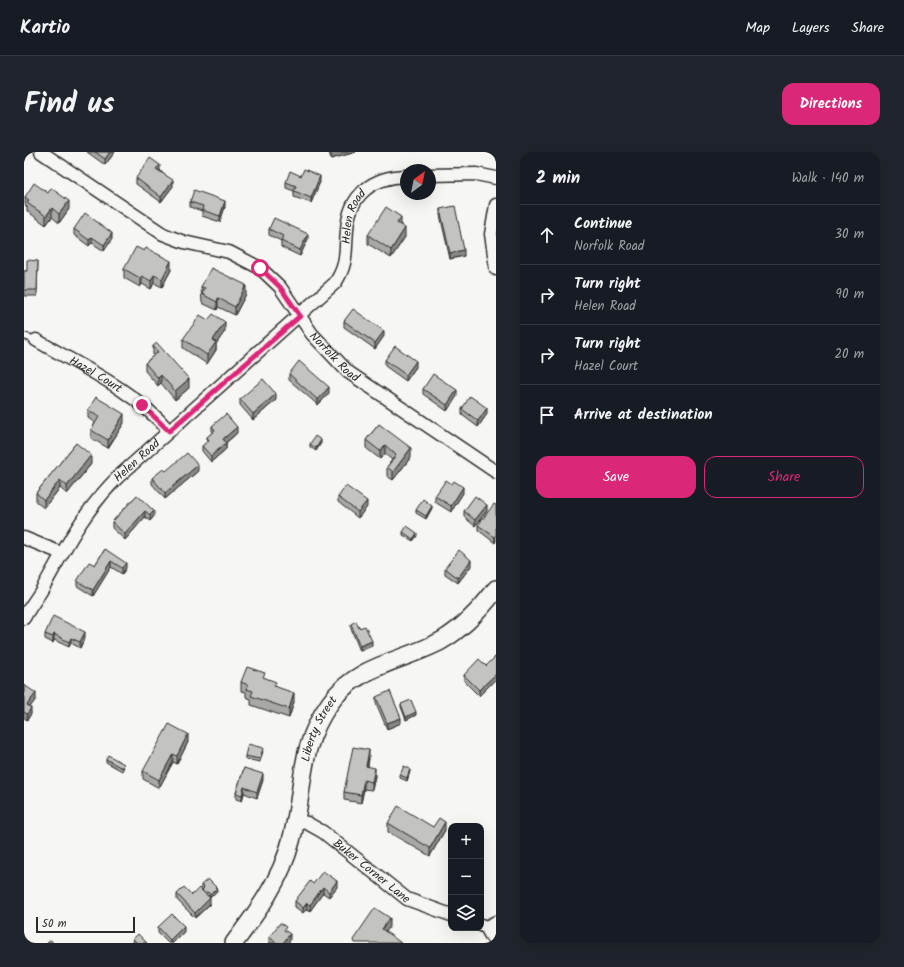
<!DOCTYPE html>
<html lang="en">
<head>
<meta charset="utf-8">
<style>
	:root { --surface:#171b24; --page:#20242c; --text:#f1f3f6; --muted:#9ea1a6; --line:#363941; --accent:#db2777 }
	body { margin:0; font-family:Kalam,sans-serif; background:var(--page); color:var(--text) }
	.controls { position:absolute; right:12px; bottom:12px; display:grid; overflow:hidden; border-radius:8px; box-shadow:0 4px 16px #0002 }
	.controls button { width:36px; height:36px; display:grid; place-items:center; padding:0; border:0; border-bottom:1px solid var(--line); background:var(--surface); color:var(--text); font:20px sans-serif }
	.compass { position:absolute; left:376px; top:12px; width:36px; height:36px; border-radius:50%; background:var(--surface); box-shadow:0 4px 16px #0002; rotate:33deg }
	.scale { position:absolute; left:12px; bottom:10px; width:99px; box-sizing:border-box; padding-left:4px; border:2px solid #2b2b2b; border-top:0; font-size:11px; line-height:14px; white-space:nowrap; color:#2b2b2b; -webkit-text-stroke:3px #f6f6f2; paint-order:stroke }
	.stop { position:absolute; width:12px; height:12px; margin:-9px; border:3px solid #db2777; border-radius:50%; background:#fff }
	.stop.end { background:#db2777; border-color:#fff; box-shadow:0 1px 4px #0008 }
	.list { margin:0; padding:0; list-style:none }
	h2 { display:flex; justify-content:space-between; align-items:center; height:52px; margin:0; padding:0 16px; font-size:17px }
	h2 small { font-size:13px; font-weight:400; color:var(--muted) }
	.list li { display:grid; grid-template-columns:26px 1fr auto; gap:12px; align-items:center; box-sizing:border-box; height:60px; padding:0 16px; border-top:1px solid var(--line) }
	.list b { display:block; font-size:15px; white-space:nowrap }
	.list p { margin:0; font-size:13px; white-space:nowrap; color:var(--muted) }
	.list em { font-size:13px; font-style:normal; color:var(--muted) }
	.actions { display:flex; gap:8px; padding:12px 16px }
	.actions a { flex:1; padding:9px 0; border:1px solid var(--accent); border-radius:12px; text-align:center; font-size:14px; color:var(--accent) }
	.actions .main { background:var(--accent); color:#fff }
	.icon { flex:none; width:22px; height:22px; fill:none; stroke:currentColor; stroke-width:2; stroke-linecap:round; stroke-linejoin:round }
	.map { position:relative; flex:none; width:472px; height:791px; overflow:hidden; border-radius:12px }
	header { display:flex; align-items:center; gap:24px; box-sizing:border-box; height:56px; padding:0 20px; background:var(--surface); border-bottom:1px solid var(--line) }
	header strong { font-size:19px }
	nav { display:flex; gap:22px; margin-inline-start:auto; font-size:14px }
	.intro { display:flex; align-items:center; justify-content:space-between; box-sizing:border-box; height:96px; padding:0 24px }
	h1 { margin:0; font-size:28px }
	.button { padding:10px 18px; border-radius:12px; background:var(--accent); color:#fff; font-size:14px; font-weight:700 }
	main { display:flex; gap:24px; padding:0 24px }
	aside { flex:1; background:var(--surface); border-radius:12px; box-shadow:0 4px 16px #0002 }
	.map>svg:first-child { display:block }
	.lines { fill:none; stroke-linecap:round; stroke-linejoin:round }
	.lane-casing { stroke:#2b2b2b; stroke-width:9 }
	.street-casing { stroke:#2b2b2b; stroke-width:15 }
	.secondary-casing { stroke:#2b2b2b; stroke-width:20 }
	.lane { stroke:#f6f6f2; stroke-width:6 }
	.street { stroke:#f6f6f2; stroke-width:12 }
	.secondary { stroke:#f6f6f2; stroke-width:17 }
	.wall { fill:#a8a8a5; stroke:#2b2b2b }
	.shaded-wall { fill:#888886; stroke:#2b2b2b }
	.building { fill:#c3c3c0; stroke:#2b2b2b }
	.route { stroke:#db2777; stroke-width:5 }
	.labels { text-anchor:middle; dominant-baseline:central; stroke-width:4; stroke-linejoin:round; paint-order:stroke }
	.street-label { font-size:12px; fill:#2b2b2b; stroke:#f6f6f2 }
</style>
</head>
<body>
<header>
<strong>Kartio</strong>
<nav><a>Map</a><a>Layers</a><a>Share</a></nav>
</header>
<div class="intro"><h1>Find us</h1><a class="button">Directions</a></div>
<main>
<div class="map">
<svg width="472" height="791" viewBox="0 0 472 791">
	<rect width="100%" height="100%" fill="#f6f6f2"/>
	<filter id="ink" filterUnits="userSpaceOnUse"><feTurbulence type="fractalNoise" baseFrequency=".025" numOctaves="2"/><feDisplacementMap in="SourceGraphic" scale="8" xChannelSelector="R" yChannelSelector="G"/><feConvolveMatrix kernelMatrix="1 2 1 2 8 2 1 2 1" color-interpolation-filters="sRGB"/></filter>
	<g filter="url(#ink)">
		<g class="lines">
			<defs>
				<polyline id="lane" points="0,184 12,188"/>
				<g id="street">
					<path id="s1" d="M17,0l122,82 21,8 45,10 31,16 20,19 32,47 36,38 148,100"/>
					<polyline points="406,23 452,22 472,26"/>
					<polyline points="472,53 467,82 472,117"/>
					<path id="s2" d="M12,188c46,27 98,50 133,91"/>
					<polyline points="0,386 37,401"/>
					<path id="s3" d="M0,466c6,-12 15,-22 21,-34 23,-41 39,-73 73,-107l217,-194c13,-19 10,-32 12,-53 2,-36 26,-53 59,-54"/>
					<path id="s4" d="M272,669l11,2 16,9 84,67 44,16"/>
					<polyline points="457,773 462,775 472,770"/>
					<polyline points="462,775 471,791"/>
				</g>
				<g id="secondary">
					<path id="s5" d="M210,791c24,-32 47,-63 57,-102 15,-52 5,-90 39,-138 26,-38 74,-42 111,-62 22,-13 40,-32 55,-52"/>
				</g>
			</defs>
			<use href="#lane" class="lane-casing"/>
			<use href="#street" class="street-casing"/>
			<use href="#secondary" class="secondary-casing"/>
			<use href="#lane" class="lane"/>
			<use href="#street" class="street"/>
			<use href="#secondary" class="secondary"/>
		</g>
		<g class="wall">
			<polygon points="63,0 91,0 81,13"/>
			<polygon points="305,0 332,0 307,7"/>
			<polygon points="136,18 149,34 137,50 112,32 112,26"/>
			<polygon points="277,24 296,30 287,51 270,45 270,39 262,36 262,30"/>
			<polygon points="1,45 45,57 35,71 28,65 22,73 3,59 3,55 1,53"/>
			<polygon points="166,50 201,55 196,70 178,64 178,59 166,55"/>
			<polygon points="416,57 440,104 426,107 416,63"/>
			<polygon points="377,74 381,85 367,106 344,92 344,83"/>
			<polygon points="50,77 88,87 80,99 68,91 65,94 50,83"/>
			<polygon points="245,77 284,87 276,104 257,95 257,89 245,83"/>
			<polygon points="14,109 13,144 0,144 0,119 3,119"/>
			<polygon points="100,117 147,118 138,135 130,131 127,137 118,132 116,135 100,126"/>
			<polygon points="177,135 222,142 211,163 194,155 193,158 178,151"/>
			<polygon points="320,169 360,184 351,197 320,175"/>
			<polygon points="201,179 192,192 192,198 183,212 159,196 159,187"/>
			<polygon points="129,194 165,236 151,248 137,231 134,234 121,219 121,211 130,203 129,203"/>
			<polygon points="361,208 392,215 382,229 361,214"/>
			<polygon points="265,222 305,241 294,253 265,228"/>
			<polygon points="399,237 433,244 423,259 399,242"/>
			<polygon points="216,247 252,248 229,268 216,253"/>
			<polygon points="438,257 463,262 454,275 438,263"/>
			<polygon points="64,258 100,271 84,296 67,286 67,278 71,271 64,266"/>
			<polygon points="355,272 387,305 369,328 363,324 363,315 368,308 361,302 356,307 342,296 342,288"/>
			<polygon points="188,274 213,281 202,291 202,297 187,310 178,299 178,294 183,290 183,285 188,281"/>
			<polygon points="52,291 67,312 43,342 36,336 20,356 12,350 12,341"/>
			<polygon points="297,291 292,299 286,295 286,292"/>
			<polygon points="142,319 174,319 141,347 128,332 128,326"/>
			<polygon points="439,341 427,360 411,350 411,344"/>
			<polygon points="113,343 130,364 126,369 121,365 101,388 88,376 88,370"/>
			<polygon points="314,345 343,355 334,366 314,350"/>
			<polygon points="472,353 471,391 454,378 454,373"/>
			<polygon points="408,356 402,367 392,361 392,358"/>
			<polygon points="440,359 463,359 451,374 440,365"/>
			<polygon points="379,380 393,384 389,389 379,383"/>
			<polygon points="81,397 102,416 98,422 87,415 69,444 53,434 53,429 71,413"/>
			<polygon points="447,414 434,431 421,422 421,416"/>
			<polygon points="327,472 335,476 348,494 336,499 327,477"/>
			<polygon points="21,482 61,485 56,496 47,491 45,495 30,488 29,491 21,487"/>
			<polygon points="472,504 472,527 455,544 440,529 440,523 462,514"/>
			<polygon points="241,526 270,550 265,566 227,553 227,547 222,545 222,540 217,539 217,530"/>
			<polygon points="0,533 12,547 6,555 7,562 3,568 0,566"/>
			<polygon points="352,545 377,571 363,577 352,551"/>
			<polygon points="377,552 392,563 382,568 377,555"/>
			<polygon points="164,590 153,612 149,610 135,636 119,627 119,619"/>
			<polygon points="239,599 236,610 221,607 221,604"/>
			<polygon points="345,606 344,614 351,624 348,638 340,637 337,651 320,648 320,640"/>
			<polygon points="82,607 100,615 98,619 82,610"/>
			<polygon points="220,616 239,628 233,646 220,641 218,649 212,647 212,641"/>
			<polygon points="386,619 383,629 376,626 376,623"/>
			<polygon points="364,671 409,675 421,678 406,704 364,680"/>
			<polygon points="289,732 313,735 305,745 299,741 286,759 283,757 279,761 271,755 271,749"/>
			<polygon points="177,733 193,739 186,746 184,743 183,744 186,752 171,766 153,748 153,742 168,743 178,738 177,736"/>
			<polygon points="134,775 160,780 149,791 144,791 134,781"/>
			<polygon points="262,779 266,788 264,791 245,791 245,785"/>
			<polygon points="109,787 123,791 109,791"/>
		</g>
		<g class="shaded-wall">
			<polygon points="86,0 91,0 81,13 81,7"/>
			<polygon points="307,0 332,0 307,7"/>
			<polygon points="136,13 136,18 132,22 132,17"/>
			<polygon points="296,24 296,30 287,51 287,46"/>
			<polygon points="149,28 149,34 137,50 137,45"/>
			<polygon points="45,49 45,57 35,71 35,62"/>
			<polygon points="201,49 201,55 196,70 196,64"/>
			<polygon points="28,56 28,65 22,73 22,64"/>
			<polygon points="377,65 377,74 373,71"/>
			<polygon points="381,76 381,85 367,106 367,98"/>
			<polygon points="88,81 88,87 80,99 80,93"/>
			<polygon points="284,82 284,87 276,104 276,98"/>
			<polygon points="68,85 68,91 65,94 65,88"/>
			<polygon points="440,98 440,104 426,107 426,101"/>
			<polygon points="147,109 147,118 138,135 138,127"/>
			<polygon points="130,123 130,131 127,137 127,129"/>
			<polygon points="118,124 118,132 116,135 116,126"/>
			<polygon points="222,133 222,142 211,163 211,155"/>
			<polygon points="194,146 194,155 193,158 193,150"/>
			<polygon points="201,170 201,179 192,192 192,198 183,212 183,203 189,188"/>
			<polygon points="360,179 360,184 351,197 351,191"/>
			<polygon points="392,209 392,215 382,229 382,223"/>
			<polygon points="137,223 137,231 134,234 134,226"/>
			<polygon points="165,227 165,236 151,248 151,239"/>
			<polygon points="305,235 305,241 294,253 294,248"/>
			<polygon points="433,238 433,244 423,259 423,253"/>
			<polygon points="252,242 252,248 229,268 229,262"/>
			<polygon points="463,256 463,262 454,275 454,269"/>
			<polygon points="100,262 100,271 84,296 84,288"/>
			<polygon points="213,275 213,281 199,293 199,287"/>
			<polygon points="297,288 297,291 292,299 292,296"/>
			<polygon points="202,291 202,297 187,310 187,304"/>
			<polygon points="361,293 361,302 356,307 356,299"/>
			<polygon points="387,296 387,305 369,328 369,320"/>
			<polygon points="67,303 67,312 43,342 43,334"/>
			<polygon points="174,313 174,319 141,347 141,341"/>
			<polygon points="36,328 36,336 20,356 20,348"/>
			<polygon points="439,335 439,341 427,360 427,354"/>
			<polygon points="343,349 343,355 334,366 334,360"/>
			<polygon points="463,353 463,359 451,374 451,368"/>
			<polygon points="408,354 408,356 402,367 402,364"/>
			<polygon points="121,359 121,365 101,388 101,382"/>
			<polygon points="130,359 130,364 126,369 126,363"/>
			<polygon points="393,381 393,384 389,389 389,387"/>
			<polygon points="472,383 472,389 471,391 471,385"/>
			<polygon points="447,408 447,414 434,431 434,426"/>
			<polygon points="87,409 87,415 69,444 69,438"/>
			<polygon points="102,411 102,416 98,422 98,416"/>
			<polygon points="61,480 61,485 56,496 56,490"/>
			<polygon points="30,482 30,488 29,491 29,485"/>
			<polygon points="47,486 47,491 45,495 45,490"/>
			<polygon points="348,489 348,494 336,499 336,494"/>
			<polygon points="472,522 472,527 455,544 455,538"/>
			<polygon points="12,541 12,547 3,559 3,553"/>
			<polygon points="270,541 270,550 265,566 265,557"/>
			<polygon points="7,556 7,562 3,568 3,562"/>
			<polygon points="392,560 392,563 382,568 382,565"/>
			<polygon points="377,566 377,571 363,577 363,571"/>
			<polygon points="164,582 164,590 153,612 153,604"/>
			<polygon points="345,598 345,606 342,623 342,614"/>
			<polygon points="149,602 149,610 135,636 135,628"/>
			<polygon points="351,616 351,624 348,638 348,630"/>
			<polygon points="386,617 386,619 383,629 383,626"/>
			<polygon points="239,622 239,628 233,646 233,640"/>
			<polygon points="340,628 340,637 337,651 337,643"/>
			<polygon points="220,635 220,641 218,649 218,643"/>
			<polygon points="421,670 421,678 406,704 406,696"/>
			<polygon points="313,729 313,735 305,745 305,740"/>
			<polygon points="299,735 299,741 286,759 286,753"/>
			<polygon points="193,736 193,739 186,746 186,743"/>
			<polygon points="186,746 186,752 171,766 171,761"/>
			<polygon points="283,751 283,757 279,761 279,756"/>
			<polygon points="366,766 366,774 358,786 358,777"/>
			<polygon points="160,774 160,780 149,791 146,791 146,788"/>
			<polygon points="266,782 266,788 264,791 259,791"/>
		</g>
		<g class="building">
			<polygon points="71,0 86,0 81,7"/>
			<polygon points="126,6 136,13 132,17 149,28 137,45 112,26"/>
			<polygon points="280,17 296,24 287,46 270,39 272,34 262,30 266,19 277,24"/>
			<polygon points="10,31 24,41 27,36 45,49 35,62 28,56 22,64 3,51 5,48 1,45"/>
			<polygon points="170,38 201,49 196,64 178,58 179,54 166,50"/>
			<polygon points="431,54 440,98 426,101 416,57"/>
			<polygon points="362,55 377,65 373,71 381,76 367,98 344,83"/>
			<polygon points="61,61 88,81 80,93 68,85 65,88 50,77"/>
			<polygon points="250,66 284,82 276,98 257,89 259,84 245,77"/>
			<polygon points="112,95 120,99 122,96 147,109 138,127 130,123 127,129 118,124 116,126 100,117"/>
			<polygon points="3,108 14,109 13,138 0,138 0,119 3,119"/>
			<polygon points="187,116 222,133 211,155 194,146 193,150 178,142 181,136 177,135"/>
			<polygon points="329,157 360,179 351,191 320,169"/>
			<polygon points="189,162 201,170 189,188 192,190 183,203 159,187 176,163 184,168"/>
			<polygon points="133,191 165,227 151,239 137,223 134,226 121,211 134,200 129,194"/>
			<polygon points="371,194 392,209 382,223 361,208"/>
			<polygon points="275,209 305,235 294,248 265,222"/>
			<polygon points="409,222 433,238 423,253 399,237"/>
			<polygon points="239,227 252,242 229,262 216,247"/>
			<polygon points="446,244 463,256 454,269 438,257"/>
			<polygon points="72,245 100,262 84,288 67,278 75,265 64,258"/>
			<polygon points="202,262 213,275 199,287 202,291 187,304 178,294 185,288 183,285 191,278 188,274"/>
			<polygon points="355,272 387,296 369,320 363,315 372,303 361,293 356,299 342,288"/>
			<polygon points="291,284 297,288 292,296 286,292"/>
			<polygon points="52,291 67,303 43,334 36,328 20,348 12,341"/>
			<polygon points="163,301 174,313 141,341 128,326 139,317 142,319"/>
			<polygon points="422,328 428,332 430,329 439,335 427,354 411,344"/>
			<polygon points="322,334 343,349 334,360 314,345"/>
			<polygon points="113,343 130,359 126,363 121,359 101,382 88,370"/>
			<polygon points="451,344 463,353 451,368 440,359"/>
			<polygon points="399,347 408,354 402,364 392,358"/>
			<polygon points="470,352 472,353 472,383 471,385 454,373"/>
			<polygon points="383,374 393,381 389,387 379,380"/>
			<polygon points="81,397 102,411 98,416 87,409 69,438 53,429 65,410 71,413"/>
			<polygon points="435,398 447,408 434,426 421,416"/>
			<polygon points="29,464 61,480 56,490 47,486 45,490 30,482 29,485 21,482"/>
			<polygon points="332,469 335,476 341,474 348,489 336,494 327,472"/>
			<polygon points="472,504 472,522 455,538 440,523 455,507 462,514"/>
			<polygon points="223,515 241,521 239,525 252,530 250,534 270,541 265,557 227,544 229,539 222,537 224,533 217,530"/>
			<polygon points="0,533 12,541 3,553 7,556 3,562 0,560"/>
			<polygon points="366,539 377,566 363,571 352,545"/>
			<polygon points="387,548 392,560 382,565 377,552"/>
			<polygon points="145,572 164,582 153,604 149,602 135,628 119,619"/>
			<polygon points="224,592 239,596 236,607 221,604"/>
			<polygon points="329,595 345,598 342,614 351,616 348,630 340,628 337,643 320,640"/>
			<polygon points="84,603 100,612 98,616 82,607"/>
			<polygon points="380,614 386,617 383,626 376,623"/>
			<polygon points="220,616 239,622 233,640 220,635 218,643 212,641"/>
			<polygon points="374,654 409,675 415,666 421,670 406,696 364,671"/>
			<polygon points="299,719 313,729 305,740 299,735 286,753 283,751 279,756 271,749 286,729 289,732"/>
			<polygon points="184,727 193,736 186,743 184,740 181,742 178,738 180,736 177,733"/>
			<polygon points="160,735 168,743 175,736 186,746 171,761 153,742"/>
			<polygon points="351,756 366,766 358,777 377,791 330,791 329,788"/>
			<polygon points="148,762 160,774 146,788 134,775"/>
			<polygon points="256,771 262,775 260,778 266,782 259,791 253,791 245,785"/>
			<polygon points="114,782 123,791 113,791 109,787"/>
			<polygon points="27,788 29,791 23,791"/>
		</g>
	</g>
	<g class="lines" filter="url(#ink)">
		<polyline class="route" points="118,253 145,279 276,164 256,135 236,116"/>
	</g>
	<g class="labels">
		<g class="street-label">
			<text stroke="none"><textPath href="#s3" startOffset="531">Helen Road</textPath></text>
			<text stroke="none"><textPath href="#s1" startOffset="367">Norfolk Road</textPath></text>
			<text stroke="none"><textPath href="#s2" startOffset="69">Hazel Court</textPath></text>
			<text stroke="none"><textPath href="#s3" startOffset="195">Helen Road</textPath></text>
			<text stroke="none"><textPath href="#s5" startOffset="234">Liberty Street</textPath></text>
			<text stroke="none"><textPath href="#s4" startOffset="92">Buker Corner Lane</textPath></text>
		</g>
	</g>
</svg>
<div class="controls">
<button>+</button>
<button>−</button>
<button><svg class="icon" aria-label="layers" viewBox="0 0 24 24"><path d="M12 4l9 5-9 5-9-5zM3 14l9 5 9-5"/></svg></button>
</div>
<svg class="compass" viewBox="-18 -18 36 36"><path d="M0-13l5 13h-10z" fill="#e53935"/><path d="M0 13l5-13h-10z" fill="#9ea1a6"/></svg>
<div class="scale">50 m</div>
<div class="stop" style="left:236px;top:116px"></div>
<div class="stop end" style="left:118px;top:253px"></div>
</div>
<aside>
<h2>2 min<small>Walk · 140 m</small></h2>
<ul class="list">
<li><svg class="icon" aria-label="ahead" viewBox="0 0 24 24"><path d="M12 20V5M6 11l6-6 6 6"/></svg><div><b>Continue</b><p>Norfolk Road</p></div><em>30 m</em></li>
<li><svg class="icon" aria-label="right" viewBox="0 0 24 24"><path d="M7 20v-9h11M14 6l5 5-5 5"/></svg><div><b>Turn right</b><p>Helen Road</p></div><em>90 m</em></li>
<li><svg class="icon" aria-label="right" viewBox="0 0 24 24"><path d="M7 20v-9h11M14 6l5 5-5 5"/></svg><div><b>Turn right</b><p>Hazel Court</p></div><em>20 m</em></li>
<li><svg class="icon" aria-label="arrive" viewBox="0 0 24 24"><path d="M6 21V4h12l-3 4 3 4H6"/></svg><div><b>Arrive at destination</b></div></li>
</ul>
<div class="actions"><a class="main">Save</a><a>Share</a></div>
</aside>
</main>
</body>
</html>
